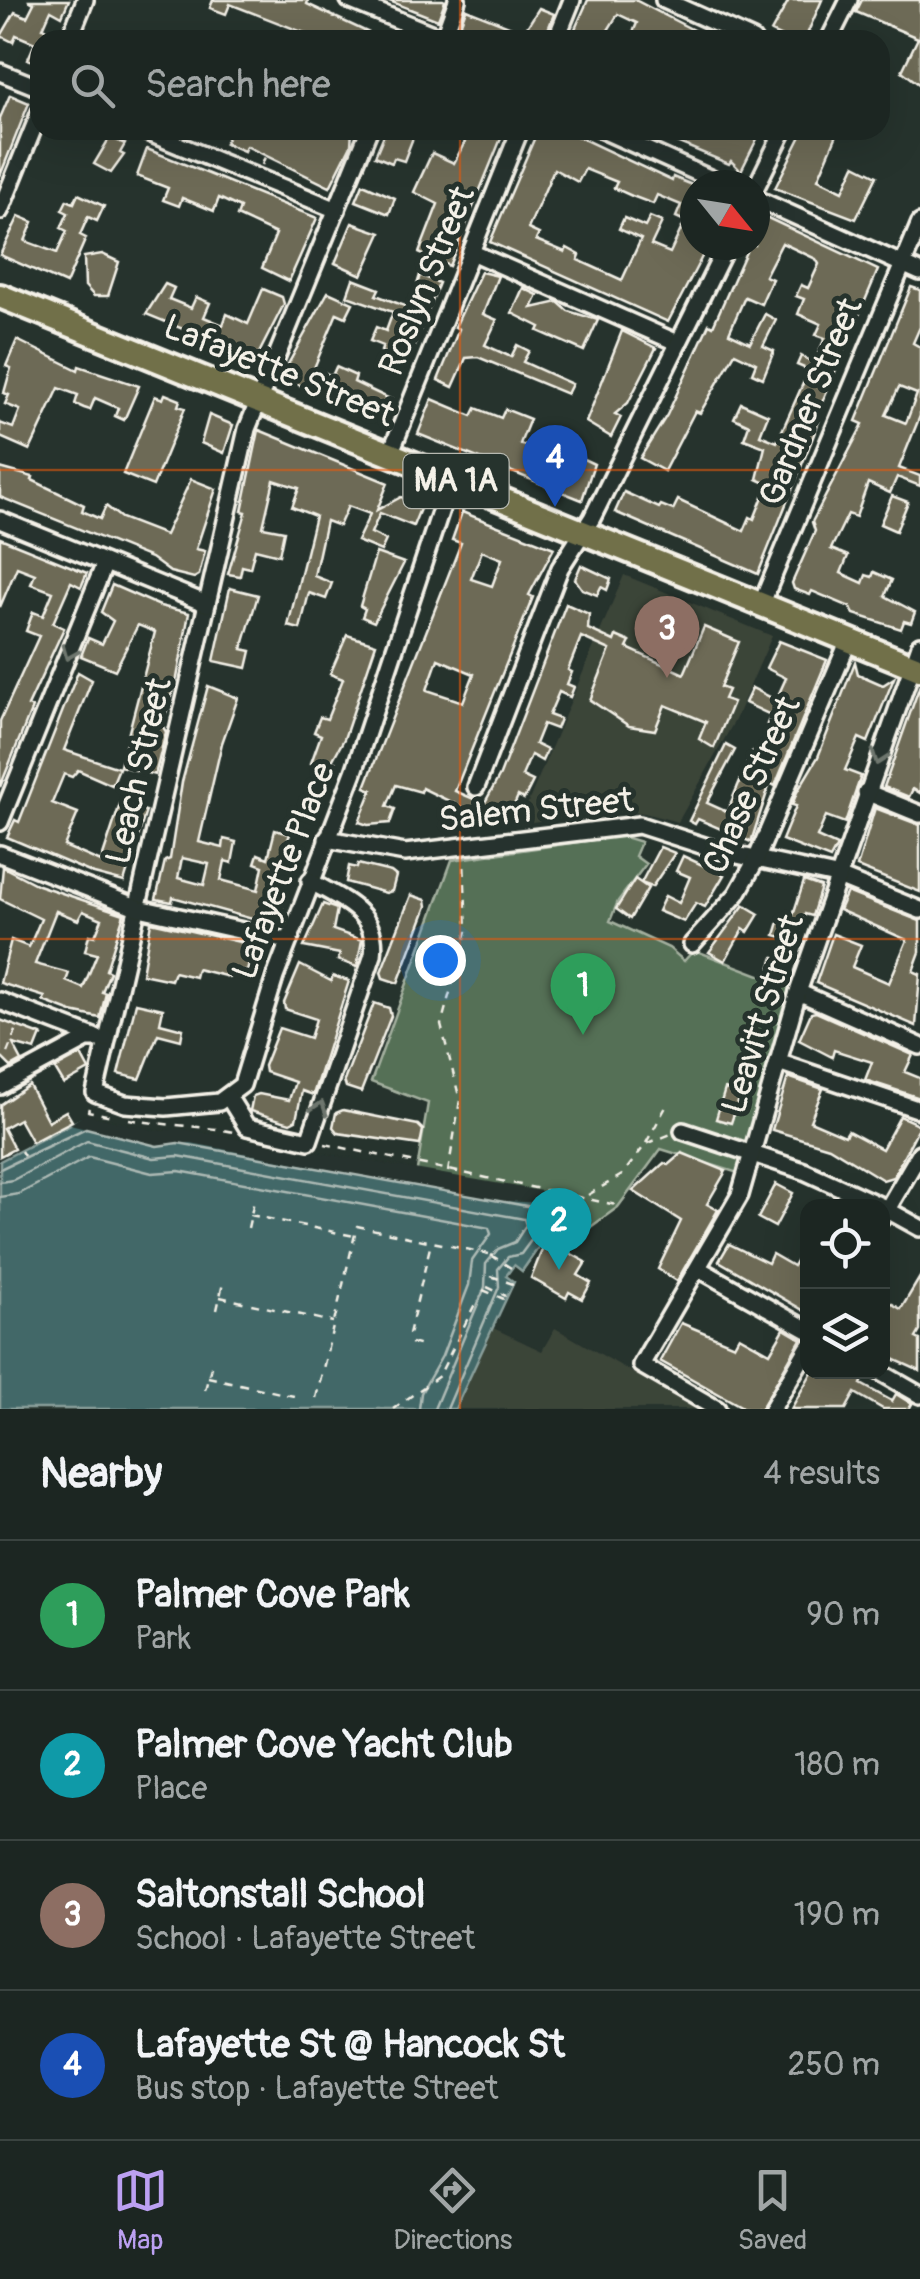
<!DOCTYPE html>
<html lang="en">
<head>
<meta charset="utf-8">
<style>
	:root { --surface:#1c2622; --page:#252e2a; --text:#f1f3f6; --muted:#a0a5a5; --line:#3a4340; --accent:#bca0f2 }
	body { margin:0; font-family:Pangolin,sans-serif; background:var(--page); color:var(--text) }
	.controls { position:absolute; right:30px; bottom:30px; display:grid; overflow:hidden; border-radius:20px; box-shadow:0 10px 40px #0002 }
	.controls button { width:90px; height:90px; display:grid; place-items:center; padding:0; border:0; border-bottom:2px solid var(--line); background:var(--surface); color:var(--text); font:50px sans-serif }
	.compass { position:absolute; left:680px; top:170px; width:90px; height:90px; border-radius:50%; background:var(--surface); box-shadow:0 10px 40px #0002; rotate:120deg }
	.you { position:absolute; left:440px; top:960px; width:35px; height:35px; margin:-25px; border:8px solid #fff; border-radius:50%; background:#1a73e8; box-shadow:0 0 0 15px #1a73e833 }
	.badge { display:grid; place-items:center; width:65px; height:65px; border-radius:50%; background:var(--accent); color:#fff; font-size:32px; font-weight:700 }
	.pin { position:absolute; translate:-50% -82px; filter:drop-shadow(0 2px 5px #0008) }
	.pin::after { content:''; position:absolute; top:52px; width:35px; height:30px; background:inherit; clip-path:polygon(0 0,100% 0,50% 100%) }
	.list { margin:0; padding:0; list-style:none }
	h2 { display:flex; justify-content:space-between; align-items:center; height:130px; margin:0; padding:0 40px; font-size:42px }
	h2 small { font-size:32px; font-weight:400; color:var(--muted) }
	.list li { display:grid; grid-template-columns:65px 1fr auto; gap:30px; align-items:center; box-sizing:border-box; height:150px; padding:0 40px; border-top:2px solid var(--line) }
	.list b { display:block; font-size:38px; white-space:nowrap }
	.list p { margin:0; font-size:32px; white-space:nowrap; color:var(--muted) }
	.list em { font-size:32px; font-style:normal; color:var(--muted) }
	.icon { flex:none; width:55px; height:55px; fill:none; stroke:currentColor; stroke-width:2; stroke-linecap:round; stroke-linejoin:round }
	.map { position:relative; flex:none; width:920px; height:1409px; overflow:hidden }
	.search { position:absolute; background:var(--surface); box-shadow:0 10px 40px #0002; left:30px; right:30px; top:30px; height:110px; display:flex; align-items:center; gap:25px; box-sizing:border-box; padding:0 35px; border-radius:30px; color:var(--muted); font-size:38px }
	.sheet { height:730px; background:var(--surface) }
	nav { display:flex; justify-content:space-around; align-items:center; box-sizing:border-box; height:140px; border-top:2px solid var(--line); background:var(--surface); font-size:28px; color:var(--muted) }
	nav a { display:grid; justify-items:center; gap:5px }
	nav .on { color:var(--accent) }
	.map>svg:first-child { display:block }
	.built { fill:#3b4439 }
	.green { fill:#546f56; stroke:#a4b09f; stroke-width:2.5 }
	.water { fill:#436868; stroke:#8a9f9b; stroke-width:2.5 }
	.pier { fill:#26332d }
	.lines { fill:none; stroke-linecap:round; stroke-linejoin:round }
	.shore { stroke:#adbab5; stroke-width:2.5 }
	.building { fill:#6d6b56; stroke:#f4f1e8; stroke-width:2.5; fill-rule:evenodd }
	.minor-casing { stroke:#f4f1e8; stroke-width:22 }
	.highway-casing { stroke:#f4f1e8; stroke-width:30 }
	.path { stroke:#f4f1e8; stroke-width:2.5; stroke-dasharray:8 8; stroke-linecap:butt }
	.minor { stroke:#26332d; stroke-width:15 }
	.highway { stroke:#71704a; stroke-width:22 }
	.oneway { stroke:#6e766e }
	.grid { fill:none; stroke:#e8590c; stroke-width:2.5; stroke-opacity:0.55 }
	.labels { text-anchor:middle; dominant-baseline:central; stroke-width:10; stroke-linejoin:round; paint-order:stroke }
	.shield { fill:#26332d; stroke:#b6b8b0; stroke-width:2.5 }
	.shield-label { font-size:32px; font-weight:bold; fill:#f4f1e8 }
	.street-label { font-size:35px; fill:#f4f1e8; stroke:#26332d }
</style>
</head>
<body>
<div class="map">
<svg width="920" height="1409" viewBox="0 0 920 1409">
	<rect width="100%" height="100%" fill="#26332d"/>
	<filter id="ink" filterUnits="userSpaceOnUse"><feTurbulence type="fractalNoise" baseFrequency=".01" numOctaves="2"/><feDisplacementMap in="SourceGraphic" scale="20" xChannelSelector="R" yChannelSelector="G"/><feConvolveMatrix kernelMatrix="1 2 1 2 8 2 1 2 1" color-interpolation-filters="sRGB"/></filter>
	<g filter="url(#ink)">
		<g class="built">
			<polygon points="624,575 772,636 735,720 678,822 644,813 606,811 519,824"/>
			<polygon points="491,1327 542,1351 555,1328 696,1409 455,1409"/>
		</g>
		<polygon class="green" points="621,836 641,842 635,856 646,864 618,901 610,921 669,948 684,961 694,950 791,987 738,1173 661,1149 618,1207 570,1242 550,1231 522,1271 416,1176 428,1103 371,1082 452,860"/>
		<polygon class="water" points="84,1117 143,1133 574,1202 570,1242 550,1231 522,1271 514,1265 506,1276 514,1282 455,1409 0,1409 0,1161"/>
		<polygon class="pier" points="85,1114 159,1131 178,1128 576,1197 574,1202 540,1203 487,1200 191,1143 153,1145 70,1124"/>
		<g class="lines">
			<g class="shore">
				<polyline points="0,1169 86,1128 157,1146 178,1143 560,1212 561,1221 543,1224 521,1254 508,1257 498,1269 499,1287 447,1409"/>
				<polyline points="0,1182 13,1180 87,1141 154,1158 178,1156 524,1219 526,1225 515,1242 498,1249 486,1264 485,1287 434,1409"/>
				<polyline points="0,1197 19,1194 89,1157 152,1173 179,1171 489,1228 491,1234 472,1261 469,1285 442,1356 421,1393 419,1409"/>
			</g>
		</g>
		<g class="building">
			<polygon points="28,0 69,0 62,16 51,10 43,28 59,35 58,40 40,40 40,65 28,59 35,43 16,35 13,42 1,36 15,12 27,17 34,3"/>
			<polygon points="213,0 308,0 307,4 384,40 311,40 305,33 230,4 226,14 210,8"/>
			<polygon points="387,0 443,0 445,1 438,20"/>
			<polygon points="588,0 635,0 699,33 696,40 637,40 631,37 637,23 618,14 602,40 570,40"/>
			<polygon points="789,0 822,0 808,32 818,40 788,40 771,32"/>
			<polygon points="862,0 920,0 920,85 902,71 918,38 856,12"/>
			<polygon points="539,8 554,14 544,40 475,40 457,33 466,9 524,32"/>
			<polygon points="10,95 29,103 0,176 0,118"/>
			<polygon points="231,130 352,130 351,145 330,187 246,146 244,151 225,143"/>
			<polygon points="386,130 416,130 404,161 394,158 392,163 375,156"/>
			<polygon points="471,130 502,136 449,266 419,253 438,204 414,192 432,153 454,163"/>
			<path d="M538,130h26l108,51 1,-4 22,9v59l11,4 -38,73 -178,-80zM554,169l24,13 7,-13 32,13 -3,6 18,8 21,8 4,-9 24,10 -5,12 9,4 -15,32 -19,-8 11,-23 -12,-5 -5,10 -21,-9 -5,11 22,10 -19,41 -44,-20 2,-5 -13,-7 -2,4 -29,-12 3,-6 -11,-5z"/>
			<polygon points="648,130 753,130 760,133 741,171 731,161 729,164"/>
			<polygon points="804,130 839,130 818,179 843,191 855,165 877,176 856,219 775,188"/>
			<polygon points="110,137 125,144 120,153 124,155 111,173 94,164"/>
			<polygon points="147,149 317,218 289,281 262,268 276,234 237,216 240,208 219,198 214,211 182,198 179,206 163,200 168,188 137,176"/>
			<polygon points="363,184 395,198 389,214 356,201"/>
			<polygon points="78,194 104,206 97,221 88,217 80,235 86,238 66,284 0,255 19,216 33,222 25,241 57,253 67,231 61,228 68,213 62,210 67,200 74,203"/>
			<polygon points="755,212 878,270 815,419 819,421 811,442 758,574 615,512 624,492 659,508 661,505 673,510 678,500 744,531 750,517 754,519 768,484 757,479 765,447 744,439 749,425 734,418 741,403 768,415 760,435 777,442 809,370 797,365 801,356 814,363 825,338 816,335 821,324 798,314 804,299 796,296 801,285 808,288 819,264 816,259 782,243 765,276 772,279 761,304 745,297 729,333 750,343 765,314 776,320 763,346 774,351 763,378 752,373 756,363 735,353 700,413 695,411 664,471 640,458 667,415 709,324 713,326 749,245 755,245"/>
			<polygon points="352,223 381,233 362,275 335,263"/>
			<polygon points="102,254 119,262 108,296 94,296 85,286 84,257"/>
			<polygon points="481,272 498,276 483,314 497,320 485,345 511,357 517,345 529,351 523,362 572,384 567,394 478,357 466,358 453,387 438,380 459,329 455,327"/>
			<polygon points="420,275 439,283 408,362 400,358 398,363 381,351 383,346 370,341 376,327 386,331 393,312 347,296 353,279 379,289 376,295 410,308"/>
			<polygon points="165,284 174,288 169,299 191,308 196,297 210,303 204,317 223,325 227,314 248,324 263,289 282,297 284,304 256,359 146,314"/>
			<path d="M911,287l9,3v37l-7,16 7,4v69l-21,52 21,8v10l-23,-9 -7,16 -22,-10 -12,34 -8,-3 -17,35 17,7 -7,17 22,10 3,-8 6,2 2,-5 18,8 -7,16 30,16 -4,11 -7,-2 -3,8 -47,-15 -4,-7 -38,-16 -2,4 -16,-6 -2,-6 23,-52 -3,-9 51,-98 -7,-3zM899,387l18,7 -11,29 -20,-8z"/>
			<polygon points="523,288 538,295 532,308 558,302 568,311 598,320 584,351 538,331 540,327 512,313"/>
			<polygon points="328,292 353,303 346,317 337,313 314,368 332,376 336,367 356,376 354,382 392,400 386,418 361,408 360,398 315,380 311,390 281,377"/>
			<polygon points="622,331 656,348 628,403 615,414 621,417 611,437 586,422"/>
			<polygon points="17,340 78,370 79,366 139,386 124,420 115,416 118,408 95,398 90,410 84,408 75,404 78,395 59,388 30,450 0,437 0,423 13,428 20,410 5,404 9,395 4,393 11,368 6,366"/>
			<polygon points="165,394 180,400 178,406 185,408 153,486 123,474 155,396 163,399"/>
			<polygon points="432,399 472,416 476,408 501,418 505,409 530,419 520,444 573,465 577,456 594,464 582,500 418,434"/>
			<polygon points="209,415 233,425 224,453 201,443"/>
			<polygon points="259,430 388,483 377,510 401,497 422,504 413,526 380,513 371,533 386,540 381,551 357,541 370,514 348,506 339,526 326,521 314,576 332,583 326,599 309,593 300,629 288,626 315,516 292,507 299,488 274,480 263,527 284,531 279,555 255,549 250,568 242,566 240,576 228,574 246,512 242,511"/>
			<polygon points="0,468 33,477 32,480 84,505 82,511 100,519 106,506 121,518 165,535 191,479 216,489 196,549 205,551 199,575 194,578 170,572 151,558 0,497"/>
			<polygon points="892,496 908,502 896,531 880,524"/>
			<path d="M462,512l92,36 -25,47 4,2 -78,194 26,11 -5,12 -54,-26 -1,4 -25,-7 -9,21 8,3 -5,14 -22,2 -9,-3 13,-32 -7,-3 96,-244 -9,-3zM482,551l20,8 -10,27 -21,-7zM438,659l36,15 -11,28 -36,-12z"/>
			<polygon points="0,538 87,573 81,587 71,582 53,623 64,628 28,706 32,708 0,787 0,721 39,636 26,631 33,612 43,616 53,592 31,584 35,574 17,567 0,607"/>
			<polygon points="376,553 404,563 374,622 362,617 365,609 360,606"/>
			<polygon points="581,565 611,579 607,590 601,587 597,595 582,589 575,579"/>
			<polygon points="112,585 160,606 189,613 177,678 162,725 166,732 155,775 120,766 155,632 138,625 115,670 81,656 88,638 102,644 113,621 101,612"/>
			<polygon points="230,588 258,595 242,649 251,651 247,668 214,661"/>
			<polygon points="566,604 589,614 588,629 614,641 616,636 630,642 627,648 684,674 704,627 739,642 720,687 728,690 724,699 733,702 714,748 699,739 706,722 665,705 655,730 629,726 590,700 610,650 581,637 568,670 572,672 567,684 574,687 570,697 559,692 549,715 560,719 556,729 543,724 535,744 547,750 542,761 531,755 522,776 533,781 524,799 518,796 509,817 483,806 500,775"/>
			<polygon points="347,635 376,644 344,739 332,761 335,762 332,771 311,763 321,735 314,732 320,717 327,719 343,679 330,674"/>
			<polygon points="779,641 827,660 775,786 770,783 751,842 698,819 695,824 689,821 726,745 735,750 707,803 727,812 752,752 761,756 774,726 767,724 771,715 745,703 752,688 776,700 786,678 766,668"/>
			<polygon points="855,662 858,674 883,685 894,678 868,742 859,738 845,770 861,776 845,823 826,816 817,837 837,846 830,859 782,840 796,806 792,805 797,792 818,757"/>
			<polygon points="78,672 92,680 64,750 119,768 112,785 78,770 72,777 64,774 52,803 78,813 64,846 101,862 120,804 146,811 124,882 94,874 7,837 15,820 19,822"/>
			<polygon points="920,685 920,793 913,789 909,797 884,787"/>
			<path d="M208,686l30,12 -16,45 -23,99 24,6 1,-9 12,3 -4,21 -7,-2 -4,19 37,10 5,-24 -8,-3 3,-9 10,4 7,-28 15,4 -3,8 7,2 -6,25 -8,-2 -6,24 11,3 -7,32 -105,-29 -1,5 -16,-3 9,-38 5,-2 12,-77zM182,858l27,6 -5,21 -26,-7z"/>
			<polygon points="875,808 920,825 920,892 857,867"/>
			<polygon points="660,847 675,853 652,887 641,883"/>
			<polygon points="683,856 724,875 705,907 696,903 684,922 658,911 665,896 679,903 690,877 676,871"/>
			<polygon points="358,864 391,872 396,876 392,891 386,893 346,882 349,866 357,868"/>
			<path d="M3,867l35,18 86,29 -18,56 4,2 -8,20 4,1 -6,25 -28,-6 -29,-11 2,-4 -45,-14 11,-43 18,7 12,-28 -41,-20zM56,911l22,9 5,-9 19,8 -7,17 -6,-1 -4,16 12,3 -14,34 -17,-7 3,-8 -34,-9z"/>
			<polygon points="635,879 648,888 630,919 616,909"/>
			<polygon points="804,881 821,887 812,916 805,914 796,941 775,935 779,922 791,921"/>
			<polygon points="847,892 920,921 920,952 913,971 920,974 916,1026 816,983 833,934 861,945 852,967 889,983 907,940 839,910"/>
			<polygon points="411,895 426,900 427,906 398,983 383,978 381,972"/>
			<polygon points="323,904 337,909 333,930 362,940 357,967 338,960 340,954 304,947"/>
			<polygon points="744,905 759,914 748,932 743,929 725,961 709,952"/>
			<polygon points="151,922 253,945 247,972 230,969 229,977 197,969 195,977 174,972 171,980 142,974"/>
			<polygon points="774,957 789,962 778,996 763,991"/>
			<polygon points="300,965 331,981 333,976 349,981 313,1095 302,1091 296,1120 290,1123 250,1111 253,1096 259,1094 289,1100 295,1082 265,1072 264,1066 279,1028 310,1038 316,1019 285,1009 284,1003"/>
			<polygon points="136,1003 163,1009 160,1023 183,1029 181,1040 158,1034 140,1079 118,1074"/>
			<polygon points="374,1003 389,1008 391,1016 361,1092 346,1087 344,1081"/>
			<polygon points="816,1012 913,1055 905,1072 920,1078 920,1098 865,1080 872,1062 834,1050 832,1057 799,1040 811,1013"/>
			<polygon points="0,1020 41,1035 35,1050 13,1044 22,1061 11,1067 0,1056"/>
			<polygon points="81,1055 89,1070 64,1084 55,1069"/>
			<polygon points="788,1077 823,1089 810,1121 845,1136 848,1131 882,1149 900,1116 920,1125 893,1177 883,1180 829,1147 772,1130"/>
			<polygon points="29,1085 48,1121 66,1111 72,1121 32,1142 19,1119 3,1128 14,1149 0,1156 0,1105"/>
			<polygon points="725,1089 741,1093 731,1123 716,1119"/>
			<polygon points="343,1110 418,1125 423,1130 420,1145 338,1133 333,1127 336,1113"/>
			<polygon points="682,1153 726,1171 707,1204 718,1210 677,1281 658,1269 681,1221 633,1191 664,1163 668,1165"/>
			<polygon points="776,1184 793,1193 775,1227 758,1218"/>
			<polygon points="546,1240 586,1262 578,1275 591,1283 582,1299 569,1292 566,1298 531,1278"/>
			<polygon points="808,1240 808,1313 719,1261 729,1244 768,1263 772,1254 793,1266"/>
			<polygon points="920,1277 920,1331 916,1338 920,1340 920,1371 882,1354 882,1298 901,1309"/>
			<polygon points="681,1323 734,1345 739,1336 770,1353 784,1329 801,1339 761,1409 746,1409 660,1361"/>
			<polygon points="812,1372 858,1372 865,1376 861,1384 892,1401 896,1394 912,1404 909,1409 883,1409 855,1393 846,1409 791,1409"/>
		</g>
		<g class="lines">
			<defs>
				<g id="minor">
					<polyline points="349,0 447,40"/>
					<polyline points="664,0 753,40"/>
					<polyline points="443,39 457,0"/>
					<polyline points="69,40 85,0"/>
					<polyline points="556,40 572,0"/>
					<polyline points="829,40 849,0"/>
					<polyline points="0,72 40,88"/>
					<polyline points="142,130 337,210"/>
					<polyline points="369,130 247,429 95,1093 125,1104 166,1107 219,1102 242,1085 275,977 354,772 451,479"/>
					<polyline points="602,130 725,185"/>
					<polyline points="755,189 784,130"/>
					<polyline points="755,198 920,272"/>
					<polyline points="0,211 40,112"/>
					<polyline points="471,252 678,343"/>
					<polyline points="390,454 520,130"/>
					<polyline points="0,520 207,604"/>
					<polyline points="761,605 920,223"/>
					<polyline points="476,787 560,568 592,518 727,245"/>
					<polyline points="866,792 920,814"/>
					<polyline points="0,822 105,563"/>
					<polyline points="327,839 405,853 639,825 723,852 836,876 920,910"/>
					<polyline points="0,854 139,908 288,941"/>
					<polyline points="692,944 737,894 756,860 849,640"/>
					<polyline points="798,992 920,1046"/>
					<polyline points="0,1001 94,1037"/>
					<polyline points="778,1062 920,1110"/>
					<polyline points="0,1086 87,1039 107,1039"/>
					<path d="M229,1098l18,29 62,14 64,-186c6,-43 -31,-55 -63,-74"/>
					<polyline points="683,1131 804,1171 881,1206"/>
					<polyline points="882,1207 920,1228"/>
					<polyline points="882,1218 920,1153"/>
					<polyline points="699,1269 808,1330"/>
					<polyline points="880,1372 920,1395"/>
					<polyline points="717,1409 641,1365 740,1195 798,992 920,645"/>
					<polyline points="772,1409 808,1348"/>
				</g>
				<polyline id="highway" points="0,296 920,669"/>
			</defs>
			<use href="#minor" class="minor-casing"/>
			<use href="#highway" class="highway-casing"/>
			<g class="path">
				<polyline points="262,165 266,154"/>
				<polyline points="41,1036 43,1037"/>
				<polyline points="7,1053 18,1026"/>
				<polyline points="89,1108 88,1111 116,1117"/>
				<path d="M129,1119c35,7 69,6 105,13"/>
				<polyline points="646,1143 667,1105"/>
				<polyline points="325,1144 616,1205"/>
				<polyline points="21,1151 24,1156"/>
				<polyline points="448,1172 460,1100 441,1025 467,931 464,861"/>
				<polyline points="588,1195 622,1175 646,1144 671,1134"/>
				<polyline points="250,1215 354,1236"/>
				<polyline points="248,1228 254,1201"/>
				<polyline points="491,1255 511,1268"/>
				<polyline points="491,1276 513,1284"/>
				<polyline points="487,1287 506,1296"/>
				<polyline points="483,1290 504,1299"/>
				<polyline points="220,1297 333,1322"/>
				<polyline points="217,1310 223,1283"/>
				<polyline points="409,1334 431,1243"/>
				<polyline points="411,1343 422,1346"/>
				<polyline points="208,1377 298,1397"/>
				<polyline points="205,1390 212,1363"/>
				<polyline points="316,1398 357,1226 489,1254"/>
				<polyline points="393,1409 439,1376 476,1302"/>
			</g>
			<use href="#minor" class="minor"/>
			<use href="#highway" class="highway"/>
		</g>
		<defs><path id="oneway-chevron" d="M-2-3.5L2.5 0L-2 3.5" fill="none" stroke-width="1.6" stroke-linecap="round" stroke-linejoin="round" transform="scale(2.5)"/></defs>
		<g class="oneway">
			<use href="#oneway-chevron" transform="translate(69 653) rotate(112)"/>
			<use href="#oneway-chevron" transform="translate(879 758) rotate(110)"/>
			<use href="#oneway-chevron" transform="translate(320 1108) rotate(-71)"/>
		</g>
	</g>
	<path class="grid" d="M460,0v40M460,130v1279M0,470h920M0,939h920"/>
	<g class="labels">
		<rect class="shield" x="403.5" y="454" width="105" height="54" rx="8"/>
		<g class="shield-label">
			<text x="456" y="481">MA 1A</text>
		</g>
		<g class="street-label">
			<text transform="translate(427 281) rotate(-68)">Roslyn Street</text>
			<text transform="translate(279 371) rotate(22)">Lafayette Street</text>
			<text transform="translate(811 402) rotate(-68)">Gardner Street</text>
			<text transform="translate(139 771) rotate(-77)">Leach Street</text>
			<text transform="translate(752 785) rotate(-66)">Chase Street</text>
			<text transform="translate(536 810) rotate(-6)">Salem Street</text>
			<text transform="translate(284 871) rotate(-69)">Lafayette Place</text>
			<text transform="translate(763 1014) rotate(-73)">Leavitt Street</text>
		</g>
	</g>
</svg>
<div class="controls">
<button><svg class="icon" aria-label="locate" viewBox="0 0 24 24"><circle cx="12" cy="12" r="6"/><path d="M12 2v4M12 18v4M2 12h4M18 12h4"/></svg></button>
<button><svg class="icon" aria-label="layers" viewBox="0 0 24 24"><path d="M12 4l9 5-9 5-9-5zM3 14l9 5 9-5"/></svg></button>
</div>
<svg class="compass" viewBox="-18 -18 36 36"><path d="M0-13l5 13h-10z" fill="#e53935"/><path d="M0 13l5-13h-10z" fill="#a0a5a5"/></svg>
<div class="you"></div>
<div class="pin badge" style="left:583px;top:1035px;background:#2e9e5b">1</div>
<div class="pin badge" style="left:559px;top:1270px;background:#0f9aa8">2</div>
<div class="pin badge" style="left:667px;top:678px;background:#8d6e63">3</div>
<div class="pin badge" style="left:555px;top:507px;background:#1a4fb4">4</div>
<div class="search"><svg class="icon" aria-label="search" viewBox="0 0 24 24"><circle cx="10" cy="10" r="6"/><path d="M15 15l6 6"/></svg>Search here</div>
</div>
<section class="sheet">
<h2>Nearby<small>4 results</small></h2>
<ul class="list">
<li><span class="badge" style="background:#2e9e5b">1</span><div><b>Palmer Cove Park</b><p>Park</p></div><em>90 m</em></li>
<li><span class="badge" style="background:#0f9aa8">2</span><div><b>Palmer Cove Yacht Club</b><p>Place</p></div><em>180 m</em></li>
<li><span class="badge" style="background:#8d6e63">3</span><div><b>Saltonstall School</b><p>School · Lafayette Street</p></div><em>190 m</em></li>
<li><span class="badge" style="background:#1a4fb4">4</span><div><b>Lafayette St @ Hancock St</b><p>Bus stop · Lafayette Street</p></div><em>250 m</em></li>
</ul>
</section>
<nav>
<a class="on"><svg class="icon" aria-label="map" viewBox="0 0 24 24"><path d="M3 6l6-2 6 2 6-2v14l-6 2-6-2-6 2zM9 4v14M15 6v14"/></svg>Map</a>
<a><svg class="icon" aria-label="directions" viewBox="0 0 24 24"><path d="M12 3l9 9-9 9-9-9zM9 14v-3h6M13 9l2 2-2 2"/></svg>Directions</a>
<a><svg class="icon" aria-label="saved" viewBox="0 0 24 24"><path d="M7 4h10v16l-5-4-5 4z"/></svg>Saved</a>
</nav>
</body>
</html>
